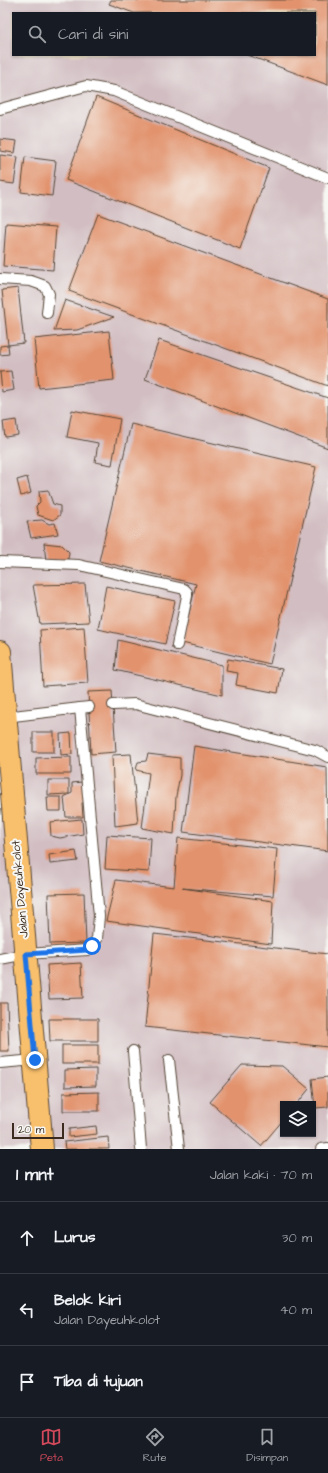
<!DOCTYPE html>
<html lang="id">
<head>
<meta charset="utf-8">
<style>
	:root { --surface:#171b24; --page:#242831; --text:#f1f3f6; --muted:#9ea1a6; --line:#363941; --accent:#d1495b }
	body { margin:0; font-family:"Architects Daughter",sans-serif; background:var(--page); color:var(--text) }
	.controls { position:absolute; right:12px; bottom:12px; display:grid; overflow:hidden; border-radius:0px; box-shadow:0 1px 3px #0004 }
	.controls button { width:36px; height:36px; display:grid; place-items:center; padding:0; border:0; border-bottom:1px solid var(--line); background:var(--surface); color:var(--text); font:20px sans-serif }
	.scale { position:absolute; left:12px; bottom:10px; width:52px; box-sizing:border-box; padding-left:4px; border:2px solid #3b2a1e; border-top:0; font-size:11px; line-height:14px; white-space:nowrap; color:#3b2a1e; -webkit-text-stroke:3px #f6f6f2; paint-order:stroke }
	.stop { position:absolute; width:12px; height:12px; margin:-9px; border:3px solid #1a73e8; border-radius:50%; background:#fff }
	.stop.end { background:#1a73e8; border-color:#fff; box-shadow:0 1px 4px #0008 }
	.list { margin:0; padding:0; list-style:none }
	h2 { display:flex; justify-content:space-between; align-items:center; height:52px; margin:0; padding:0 16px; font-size:17px }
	h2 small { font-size:13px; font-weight:400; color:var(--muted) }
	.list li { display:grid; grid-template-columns:26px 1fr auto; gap:12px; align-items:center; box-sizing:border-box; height:72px; padding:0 16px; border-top:1px solid var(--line) }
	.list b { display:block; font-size:15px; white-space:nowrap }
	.list p { margin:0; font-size:13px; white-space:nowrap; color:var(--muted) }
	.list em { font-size:13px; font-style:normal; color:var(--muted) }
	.icon { flex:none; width:22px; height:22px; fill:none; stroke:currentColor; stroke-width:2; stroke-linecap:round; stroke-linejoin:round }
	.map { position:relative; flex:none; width:328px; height:1149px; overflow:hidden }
	.search { position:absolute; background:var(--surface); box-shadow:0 1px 3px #0004; left:12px; right:12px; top:12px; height:44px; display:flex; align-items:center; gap:10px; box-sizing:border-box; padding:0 14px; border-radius:0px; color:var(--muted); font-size:15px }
	.sheet { height:268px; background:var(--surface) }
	nav { display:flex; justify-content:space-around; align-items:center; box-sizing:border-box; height:56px; border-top:1px solid var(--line); background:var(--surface); font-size:11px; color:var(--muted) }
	nav a { display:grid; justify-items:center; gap:2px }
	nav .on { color:var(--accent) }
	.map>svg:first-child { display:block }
	.industrial { fill:#d2bec2; fill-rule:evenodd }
	.building { fill:#e2936d }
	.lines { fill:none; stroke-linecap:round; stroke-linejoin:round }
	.lane-casing { stroke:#564637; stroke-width:12 }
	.primary-casing { stroke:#564637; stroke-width:24 }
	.lane { stroke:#fff; stroke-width:10 }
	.primary { stroke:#f8bf6c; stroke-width:22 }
	.route { stroke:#1a73e8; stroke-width:5 }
	.labels { text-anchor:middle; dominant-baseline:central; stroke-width:4; stroke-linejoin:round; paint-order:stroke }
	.street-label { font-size:12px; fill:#3b2a1e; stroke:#f6f6f2 }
</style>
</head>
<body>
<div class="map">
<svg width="328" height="1149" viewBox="0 0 328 1149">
	<rect width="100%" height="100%" fill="#f6f6f2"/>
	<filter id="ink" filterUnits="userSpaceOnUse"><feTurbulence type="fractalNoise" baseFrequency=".025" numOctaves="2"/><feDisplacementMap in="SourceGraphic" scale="8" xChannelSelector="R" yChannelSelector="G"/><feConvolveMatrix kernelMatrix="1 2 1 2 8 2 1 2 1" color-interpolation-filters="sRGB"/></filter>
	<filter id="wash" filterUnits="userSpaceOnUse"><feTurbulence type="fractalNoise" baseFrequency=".012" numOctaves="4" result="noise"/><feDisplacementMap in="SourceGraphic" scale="16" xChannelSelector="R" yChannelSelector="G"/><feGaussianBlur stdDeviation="0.9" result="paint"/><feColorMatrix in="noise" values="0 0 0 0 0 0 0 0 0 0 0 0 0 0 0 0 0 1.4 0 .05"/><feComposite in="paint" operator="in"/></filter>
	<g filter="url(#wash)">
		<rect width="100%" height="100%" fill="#eee3c6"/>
		<path class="industrial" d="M0,0h328v1149h-328zM13,13h302v42h-302zM283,1104h30v30h-30z"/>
		<g id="blocks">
			<g class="building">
				<polygon points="111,0 328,0 328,85 247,55 315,55 315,13 134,13 109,4"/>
				<polygon points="96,97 269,168 240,249 66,180"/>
				<polygon points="0,139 17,141 15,153 0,151"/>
				<polygon points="0,155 18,157 14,184 0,182"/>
				<polygon points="25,157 56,161 52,196 21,192"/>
				<polygon points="98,214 328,299 328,386 69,291"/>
				<polygon points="6,223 56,227 53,270 3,266"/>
				<polygon points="18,288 24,343 8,345 9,354 0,355 0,346 8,345 2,290"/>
				<polygon points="65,300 114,317 77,330 54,331"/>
				<polygon points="109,331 114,380 39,388 34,339"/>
				<polygon points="159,340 328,398 328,448 145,379"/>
				<polygon points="11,371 14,390 2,392 0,372"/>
				<polygon points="72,410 120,419 112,465 95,462 98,443 67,437"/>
				<polygon points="16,420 18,435 5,437 3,422"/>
				<polygon points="131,424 316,467 270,664 182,643 196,584 99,561"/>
				<polygon points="27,477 31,493 21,496 17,480"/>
				<polygon points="48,490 53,504 60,506 60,515 53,520 38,515 36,506 40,502 39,491"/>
				<polygon points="42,520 49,524 55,523 58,534 31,538 27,521"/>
				<polygon points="44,543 62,545 69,552 68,559 46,561"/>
				<polygon points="85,584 89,622 40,624 33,585"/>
				<polygon points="106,586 175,601 165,644 98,629"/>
				<polygon points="84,627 88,683 43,686 40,630"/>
				<polygon points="118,640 222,665 222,695 115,670"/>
				<polygon points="228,659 282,669 278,693 236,685 238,673 226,671"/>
				<polygon points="112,691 116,752 91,754 88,692"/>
				<rect x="33" y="732" width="21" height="20"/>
				<polygon points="71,733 72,754 61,755 60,734"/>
				<polygon points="194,746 327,767 328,851 183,832"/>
				<polygon points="131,754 138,823 115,826 112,755"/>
				<polygon points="148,754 180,758 180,775 176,796 174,834 142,828 149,773 136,770 138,762 146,761"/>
				<polygon points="71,757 71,774 36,774 36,758"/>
				<polygon points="48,780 69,780 69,794 48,795"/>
				<polygon points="82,782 86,788 86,802 82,803 83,817 66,817 64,797 72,793 72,783"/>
				<polygon points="47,797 61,797 61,811 48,811"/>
				<polygon points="82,819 83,834 60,838 51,836 50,822"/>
				<polygon points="107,835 151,838 149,872 105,869"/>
				<polygon points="178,838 277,849 273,896 182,888 273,901 271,944 106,921 116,880 174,887"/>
				<polygon points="76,851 78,861 50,864 49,855"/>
				<polygon points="84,893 86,943 50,944 48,894"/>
				<polygon points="154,934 328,954 328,1047 145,1027"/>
				<polygon points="81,963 83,998 49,999 47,965"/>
				<polygon points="0,1003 7,1003 9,1051 0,1051"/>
				<polygon points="49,1019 98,1019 98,1041 50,1041"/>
				<rect x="62" y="1045" width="36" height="19"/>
				<polygon points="242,1065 282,1066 309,1089 297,1104 283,1104 283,1120 261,1146 210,1102"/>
				<polygon points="96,1069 96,1086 65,1087 65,1070"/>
				<polygon points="328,1077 328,1107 315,1108 312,1079"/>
				<polygon points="99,1092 99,1111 63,1111 63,1093"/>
				<polygon points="96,1126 97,1134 69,1137 69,1129"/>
				<polygon points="108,1137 109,1149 65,1149 64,1142"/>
			</g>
		</g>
	</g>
	<g filter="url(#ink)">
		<use href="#blocks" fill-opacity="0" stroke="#564637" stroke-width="1"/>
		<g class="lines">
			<defs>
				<g id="lane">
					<polyline points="0,109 86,86 114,91 328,178"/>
					<polyline points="0,279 31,281 45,286 49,294 47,313"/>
					<polyline points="0,562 79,565 184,589 187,592 187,596 177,645"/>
					<polyline points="113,705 135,704 315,750 328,757"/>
					<polyline points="5,717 80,708"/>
					<polyline points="0,959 26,954 88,950 97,939 99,916 80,708 89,707"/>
					<polyline points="133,1051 141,1149"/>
					<polyline points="169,1060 179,1149"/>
					<polyline points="0,1063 35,1060"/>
					<polyline points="321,1149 328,1148"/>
				</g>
				<polyline id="primary" points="0,652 42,1149"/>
			</defs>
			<use href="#lane" class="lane-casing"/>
			<use href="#primary" class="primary-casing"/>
			<use href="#lane" class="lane"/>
			<use href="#primary" class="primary"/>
		</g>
	</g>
	<g class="lines" filter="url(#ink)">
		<polyline class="route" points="35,1060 26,954 88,950 92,946"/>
	</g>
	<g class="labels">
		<g class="street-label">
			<text transform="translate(20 889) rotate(-95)">Jalan Dayeuhkolot</text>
		</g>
	</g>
</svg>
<div class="controls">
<button><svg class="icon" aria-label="layers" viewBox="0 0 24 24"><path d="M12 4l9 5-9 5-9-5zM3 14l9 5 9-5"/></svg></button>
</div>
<div class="scale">20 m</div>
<div class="stop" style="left:92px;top:946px"></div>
<div class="stop end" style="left:35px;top:1060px"></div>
<div class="search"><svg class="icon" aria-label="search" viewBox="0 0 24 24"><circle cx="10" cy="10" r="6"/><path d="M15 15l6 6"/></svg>Cari di sini</div>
</div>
<section class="sheet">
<h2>1 mnt<small>Jalan kaki · 70 m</small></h2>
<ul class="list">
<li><svg class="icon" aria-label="ahead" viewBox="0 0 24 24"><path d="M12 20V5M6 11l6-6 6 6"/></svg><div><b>Lurus</b></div><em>30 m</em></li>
<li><svg class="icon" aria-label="left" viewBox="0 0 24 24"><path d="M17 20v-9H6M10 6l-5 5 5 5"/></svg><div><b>Belok kiri</b><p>Jalan Dayeuhkolot</p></div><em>40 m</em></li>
<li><svg class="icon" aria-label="arrive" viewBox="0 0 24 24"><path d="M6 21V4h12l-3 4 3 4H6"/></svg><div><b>Tiba di tujuan</b></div></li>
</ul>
</section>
<nav>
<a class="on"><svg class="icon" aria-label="map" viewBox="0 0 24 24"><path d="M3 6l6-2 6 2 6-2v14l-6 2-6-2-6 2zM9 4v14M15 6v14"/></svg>Peta</a>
<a><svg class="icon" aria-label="directions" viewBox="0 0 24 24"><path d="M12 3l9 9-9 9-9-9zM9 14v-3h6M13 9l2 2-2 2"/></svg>Rute</a>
<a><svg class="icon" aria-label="saved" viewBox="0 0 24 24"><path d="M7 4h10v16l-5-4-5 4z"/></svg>Disimpan</a>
</nav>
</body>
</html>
